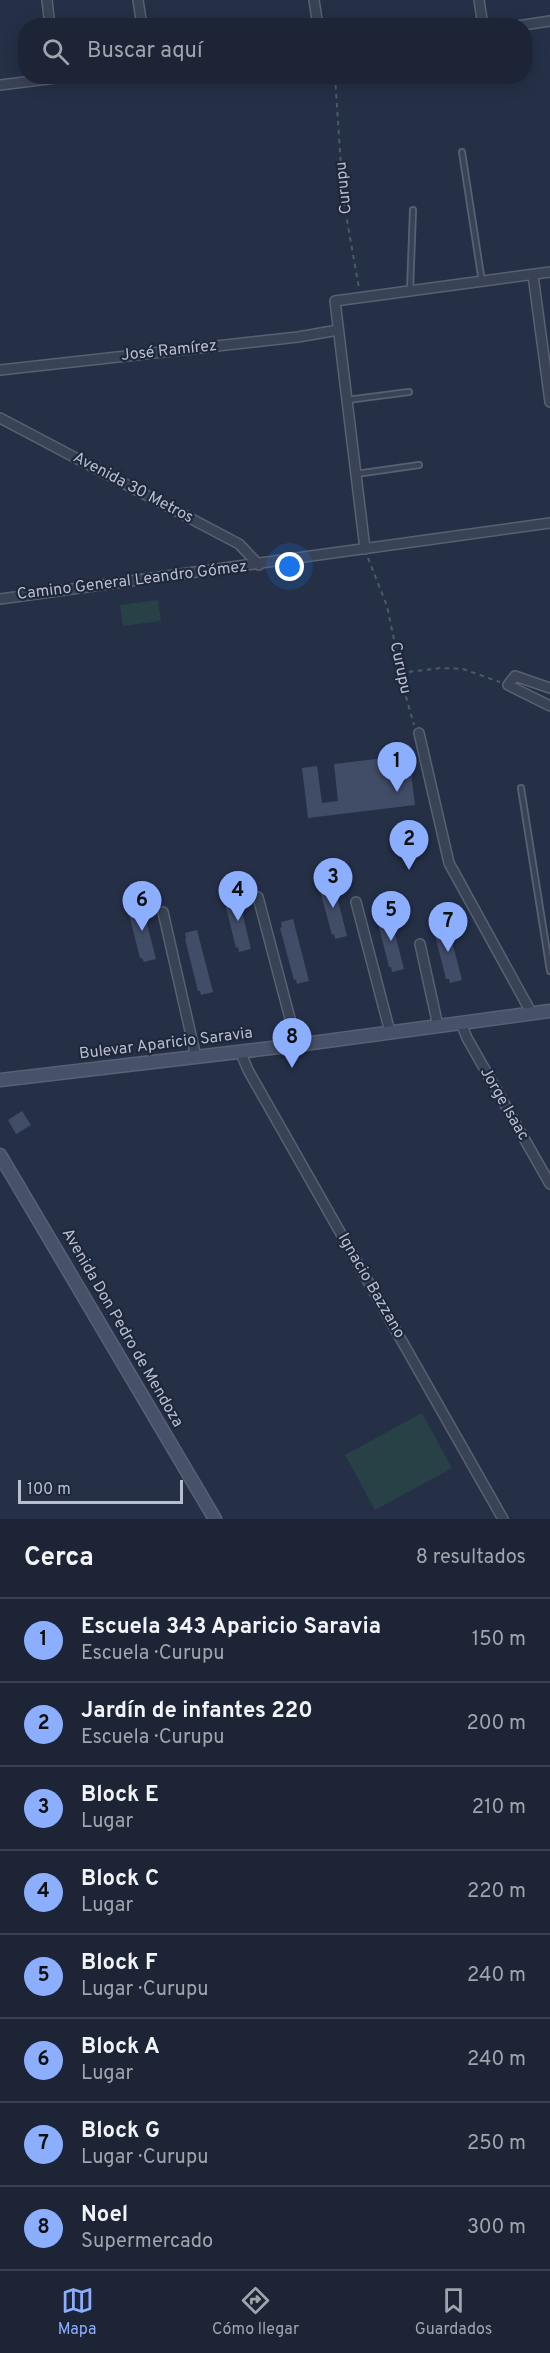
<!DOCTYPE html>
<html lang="es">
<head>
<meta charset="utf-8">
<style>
	:root { --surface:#1c2435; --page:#293041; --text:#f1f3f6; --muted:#a0a4ad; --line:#3a4150; --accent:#8caeff }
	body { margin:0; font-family:Overpass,sans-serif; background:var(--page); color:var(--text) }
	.scale { position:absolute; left:18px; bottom:15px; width:165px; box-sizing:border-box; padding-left:6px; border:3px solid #b8becf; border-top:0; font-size:16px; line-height:21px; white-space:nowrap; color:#b8becf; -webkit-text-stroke:4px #1e273b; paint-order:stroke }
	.you { position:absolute; left:290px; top:567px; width:21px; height:21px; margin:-15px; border:4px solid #fff; border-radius:50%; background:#1a73e8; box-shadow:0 0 0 9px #1a73e833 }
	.badge { display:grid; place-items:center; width:39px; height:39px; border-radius:50%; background:var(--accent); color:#111; font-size:20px; font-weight:700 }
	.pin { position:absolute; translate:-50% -50px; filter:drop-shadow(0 2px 3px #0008) }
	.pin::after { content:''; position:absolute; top:32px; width:21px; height:18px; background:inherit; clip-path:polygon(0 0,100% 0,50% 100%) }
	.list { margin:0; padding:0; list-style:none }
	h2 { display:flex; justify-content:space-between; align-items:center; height:78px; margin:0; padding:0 24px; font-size:26px }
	h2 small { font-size:20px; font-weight:400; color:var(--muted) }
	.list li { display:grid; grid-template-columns:39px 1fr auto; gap:18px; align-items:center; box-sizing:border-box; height:84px; padding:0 24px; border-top:2px solid var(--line) }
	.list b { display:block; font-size:22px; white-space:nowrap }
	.list p { margin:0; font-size:20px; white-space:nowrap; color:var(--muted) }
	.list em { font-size:20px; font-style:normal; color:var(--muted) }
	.icon { flex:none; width:33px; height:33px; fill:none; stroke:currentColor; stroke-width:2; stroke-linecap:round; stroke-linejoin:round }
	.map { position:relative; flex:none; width:550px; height:1519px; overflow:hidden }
	.search { position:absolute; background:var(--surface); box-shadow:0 3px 15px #0003; left:18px; right:18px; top:18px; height:66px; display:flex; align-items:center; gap:15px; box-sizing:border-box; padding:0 21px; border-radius:24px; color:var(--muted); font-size:22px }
	.sheet { height:750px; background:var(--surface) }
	nav { display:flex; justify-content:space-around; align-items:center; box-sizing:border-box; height:84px; border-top:2px solid var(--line); background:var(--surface); font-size:16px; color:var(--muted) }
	nav a { display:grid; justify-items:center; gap:3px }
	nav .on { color:var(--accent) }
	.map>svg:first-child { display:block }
	.green { fill:#274147 }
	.building { fill:#414c67 }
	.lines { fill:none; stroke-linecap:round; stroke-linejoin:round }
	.lane-casing { stroke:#586073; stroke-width:8 }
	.street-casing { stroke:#586073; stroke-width:12 }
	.secondary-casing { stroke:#586073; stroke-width:15 }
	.path { stroke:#465e63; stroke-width:2; stroke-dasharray:4.5 4.5; stroke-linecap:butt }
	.lane { stroke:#3a4356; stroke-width:4.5 }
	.street { stroke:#3a4356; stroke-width:9 }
	.secondary { stroke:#475169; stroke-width:12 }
	.labels { text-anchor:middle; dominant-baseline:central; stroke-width:4.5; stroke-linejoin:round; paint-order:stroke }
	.street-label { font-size:16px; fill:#b8becf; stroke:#1e273b }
</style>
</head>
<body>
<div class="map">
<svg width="550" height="1519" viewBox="0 0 550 1519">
	<rect width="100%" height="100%" fill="#253047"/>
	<g class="green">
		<polygon points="158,600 161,621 123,626 120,605"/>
		<polygon points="422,1413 452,1468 375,1510 345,1455"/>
	</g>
	<g class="building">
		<polygon points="409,755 415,805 308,818 302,768 317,766 322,803 338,801 334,764"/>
		<polygon points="331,874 347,936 335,939 334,934 332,935 318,883 320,882 319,877"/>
		<polygon points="236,887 251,949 239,952 238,947 236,948 223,895 225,894 223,890"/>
		<polygon points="140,897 156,959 144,962 142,958 140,958 127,906 129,905 128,900"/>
		<polygon points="388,907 404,969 392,972 391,967 389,967 376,915 378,914 376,910"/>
		<polygon points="446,918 462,980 450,983 449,979 446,979 433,927 435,926 434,921"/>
		<polygon points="293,919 309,981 297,984 296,980 294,980 280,928 282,927 281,922"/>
		<polygon points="197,930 213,992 201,995 200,991 198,991 185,939 186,938 185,933"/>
		<polygon points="22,1111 31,1125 16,1134 8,1120"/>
	</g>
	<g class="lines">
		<defs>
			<g id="lane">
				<polyline points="462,152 482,282"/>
				<polyline points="410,291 413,210"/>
				<polyline points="347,400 409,392"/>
				<polyline points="356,474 419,465"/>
				<polyline points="521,788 550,971"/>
			</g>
			<g id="street">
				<polyline points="47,0 50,26"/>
				<polyline points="138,0 142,26"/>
				<polyline points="314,0 318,26"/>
				<polyline points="479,0 483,26"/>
				<polyline points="517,26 550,21"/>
				<polyline points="0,85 72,76"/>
				<polyline points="533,275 550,402"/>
				<polyline points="0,370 298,337 338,330"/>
				<polyline points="0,418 239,544 259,565"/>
				<polyline points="365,549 335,301 550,272"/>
				<polyline points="0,599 550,523"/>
				<polyline points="550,688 515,676 508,685 550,706"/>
				<polyline points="419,733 449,863 532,1014"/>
				<polyline points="258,897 297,1045"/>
				<polyline points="356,902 390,1032"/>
				<polyline points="163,912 196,1057"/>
				<polyline points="420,944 438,1026"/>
				<polyline points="461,1023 467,1038 550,1184"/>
				<polyline points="240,1051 248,1070 503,1519"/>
			</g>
			<g id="secondary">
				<polyline points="0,1080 297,1045 550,1011"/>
				<polyline points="0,1155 215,1519"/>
			</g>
		</defs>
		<use href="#lane" class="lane-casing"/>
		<use href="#street" class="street-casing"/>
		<use href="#secondary" class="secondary-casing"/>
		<g class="path">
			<polyline points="335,76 343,198 359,288"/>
			<polyline points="368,558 387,606 406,697 414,725"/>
			<polyline points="400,673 441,668 463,669 500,682"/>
		</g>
		<use href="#lane" class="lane"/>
		<use href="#street" class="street"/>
		<use href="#secondary" class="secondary"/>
	</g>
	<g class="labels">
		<g class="street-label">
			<text transform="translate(344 188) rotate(-96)">Curupu</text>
			<text transform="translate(169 351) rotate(-6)">José Ramírez</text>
			<text transform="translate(133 488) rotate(28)">Avenida 30 Metros</text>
			<text transform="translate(132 581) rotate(-7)">Camino General Leandro Gómez</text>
			<text transform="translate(400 668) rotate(78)">Curupu</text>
			<text transform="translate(166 1044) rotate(-7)">Bulevar Aparicio Saravia</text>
			<text transform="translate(504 1104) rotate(60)">Jorge Isaac</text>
			<text transform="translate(371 1286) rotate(60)">Ignacio Bazzano</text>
			<text transform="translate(122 1328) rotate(60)">Avenida Don Pedro de Mendoza</text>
		</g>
	</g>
</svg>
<div class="scale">100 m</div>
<div class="you"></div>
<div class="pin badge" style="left:397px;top:792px">1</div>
<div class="pin badge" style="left:409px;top:870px">2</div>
<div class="pin badge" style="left:333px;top:908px">3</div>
<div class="pin badge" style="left:238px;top:921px">4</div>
<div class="pin badge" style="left:391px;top:941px">5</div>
<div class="pin badge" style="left:142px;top:931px">6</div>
<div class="pin badge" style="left:448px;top:952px">7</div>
<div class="pin badge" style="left:292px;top:1068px">8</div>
<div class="search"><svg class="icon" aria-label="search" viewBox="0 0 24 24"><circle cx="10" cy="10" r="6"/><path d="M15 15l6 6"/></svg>Buscar aquí</div>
</div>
<section class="sheet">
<h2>Cerca<small>8 resultados</small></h2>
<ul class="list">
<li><span class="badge">1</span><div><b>Escuela 343 Aparicio Saravia</b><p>Escuela · Curupu</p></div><em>150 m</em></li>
<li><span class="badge">2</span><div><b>Jardín de infantes 220</b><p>Escuela · Curupu</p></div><em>200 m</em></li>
<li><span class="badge">3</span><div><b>Block E</b><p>Lugar</p></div><em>210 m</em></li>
<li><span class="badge">4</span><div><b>Block C</b><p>Lugar</p></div><em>220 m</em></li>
<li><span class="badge">5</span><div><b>Block F</b><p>Lugar · Curupu</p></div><em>240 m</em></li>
<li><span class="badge">6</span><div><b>Block A</b><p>Lugar</p></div><em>240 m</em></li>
<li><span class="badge">7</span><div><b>Block G</b><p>Lugar · Curupu</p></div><em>250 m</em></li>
<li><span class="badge">8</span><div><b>Noel</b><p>Supermercado</p></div><em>300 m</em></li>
</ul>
</section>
<nav>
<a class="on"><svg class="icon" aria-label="map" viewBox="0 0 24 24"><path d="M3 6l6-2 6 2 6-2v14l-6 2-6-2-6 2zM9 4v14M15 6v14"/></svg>Mapa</a>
<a><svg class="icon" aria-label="directions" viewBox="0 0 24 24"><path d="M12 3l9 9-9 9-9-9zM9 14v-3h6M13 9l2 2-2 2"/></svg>Cómo llegar</a>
<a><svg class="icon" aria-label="saved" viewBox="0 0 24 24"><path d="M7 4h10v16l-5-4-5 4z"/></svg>Guardados</a>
</nav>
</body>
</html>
